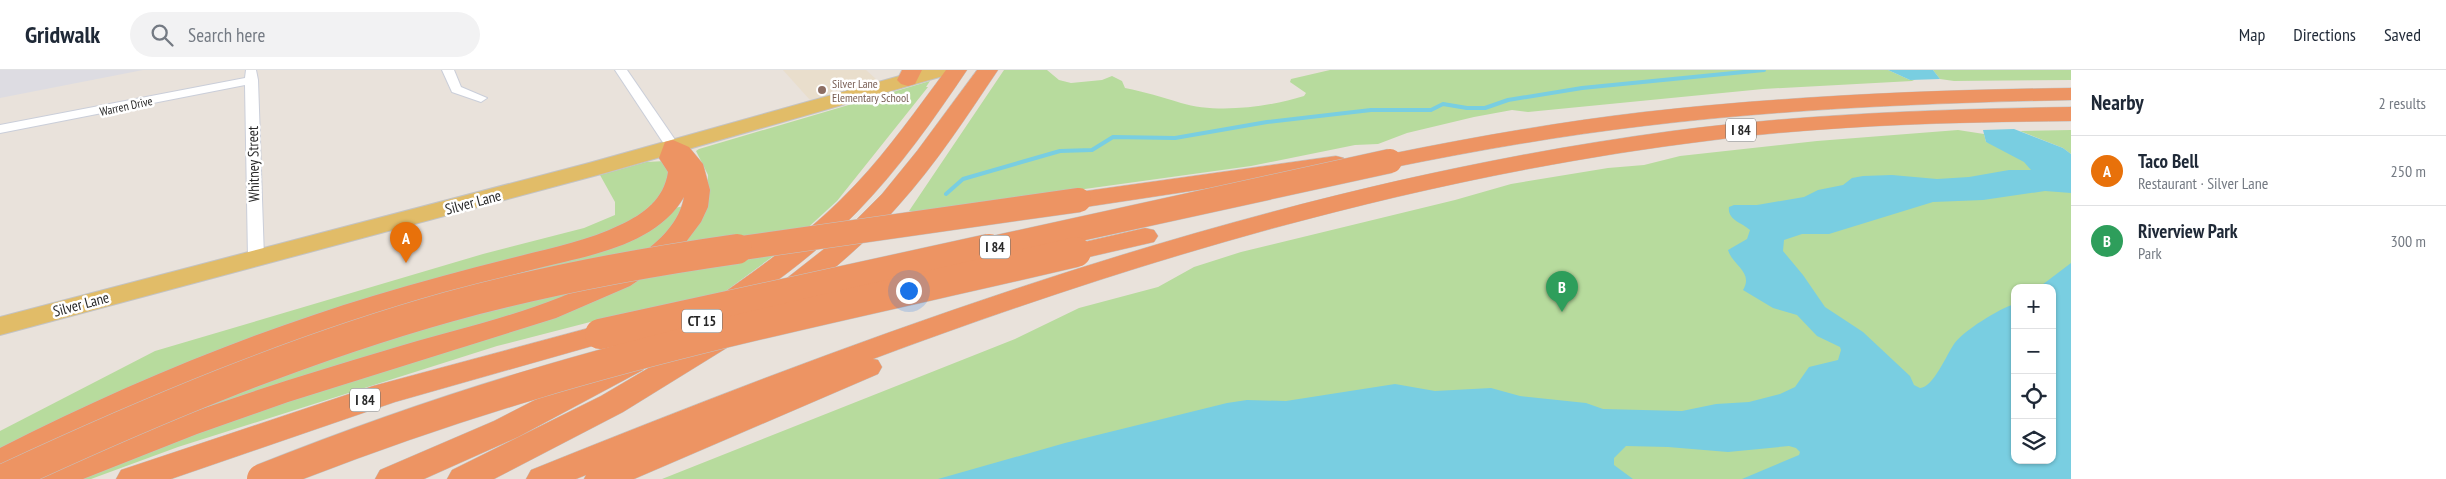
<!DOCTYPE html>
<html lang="en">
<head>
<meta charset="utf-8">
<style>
	:root { --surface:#fff; --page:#f2f2f3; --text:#1f2937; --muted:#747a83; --line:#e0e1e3; --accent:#2563eb }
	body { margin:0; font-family:"PT Sans Narrow",sans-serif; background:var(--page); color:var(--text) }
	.controls { position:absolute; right:15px; bottom:15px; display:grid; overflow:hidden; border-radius:10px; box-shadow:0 1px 4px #0004 }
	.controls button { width:45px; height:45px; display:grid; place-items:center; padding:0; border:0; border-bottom:1px solid var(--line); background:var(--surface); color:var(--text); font:25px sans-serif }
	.you { position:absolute; left:908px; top:220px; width:18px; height:18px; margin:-12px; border:4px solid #fff; border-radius:50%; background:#1a73e8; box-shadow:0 0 0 8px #1a73e833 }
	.badge { display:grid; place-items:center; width:32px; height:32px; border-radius:50%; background:var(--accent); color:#fff; font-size:16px; font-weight:700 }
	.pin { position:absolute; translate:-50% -41px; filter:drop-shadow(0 1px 2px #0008) }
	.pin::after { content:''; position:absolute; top:26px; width:18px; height:15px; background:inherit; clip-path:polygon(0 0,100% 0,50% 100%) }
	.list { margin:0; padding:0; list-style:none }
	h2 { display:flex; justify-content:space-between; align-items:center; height:65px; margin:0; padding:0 20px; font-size:21px }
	h2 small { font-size:16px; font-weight:400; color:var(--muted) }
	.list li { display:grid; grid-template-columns:32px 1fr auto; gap:15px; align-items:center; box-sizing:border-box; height:70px; padding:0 20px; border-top:1px solid var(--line) }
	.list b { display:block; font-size:19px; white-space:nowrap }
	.list p { margin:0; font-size:16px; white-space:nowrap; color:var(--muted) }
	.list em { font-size:16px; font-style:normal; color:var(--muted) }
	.icon { flex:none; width:28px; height:28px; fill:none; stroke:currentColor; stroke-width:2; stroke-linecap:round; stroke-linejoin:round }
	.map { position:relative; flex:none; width:2071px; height:409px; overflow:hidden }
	header { display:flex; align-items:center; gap:30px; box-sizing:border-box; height:70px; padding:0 25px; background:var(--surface); border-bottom:1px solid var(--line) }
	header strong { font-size:24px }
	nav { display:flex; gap:28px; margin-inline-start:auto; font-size:18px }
	.search { width:350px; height:45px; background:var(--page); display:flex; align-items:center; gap:12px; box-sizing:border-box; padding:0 18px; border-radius:28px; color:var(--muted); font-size:19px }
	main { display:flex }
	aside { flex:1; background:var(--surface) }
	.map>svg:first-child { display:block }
	.industrial { fill:#dddce2 }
	.education { fill:#e9decc }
	.green { fill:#b7db9d; fill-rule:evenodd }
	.water { fill:#79cee1 }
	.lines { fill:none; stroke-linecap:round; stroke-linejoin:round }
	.stream { stroke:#79cee1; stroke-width:4 }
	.minor-casing { stroke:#caced9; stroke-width:2 }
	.primary-casing { stroke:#c3c3c3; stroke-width:2 }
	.motorway-casing { stroke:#c3c3c3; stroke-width:1 }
	.minor { fill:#fff; fill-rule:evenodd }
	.primary { fill:#e1bc68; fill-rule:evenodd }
	.motorway { fill:#ed9463; fill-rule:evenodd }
	.motorway-bridge-far1-casing { stroke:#c3c3c3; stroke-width:25; stroke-linecap:butt }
	.motorway-bridge-casing { stroke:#c3c3c3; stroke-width:31; stroke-linecap:butt }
	.motorway-bridge-far1 { stroke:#ed9463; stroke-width:24 }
	.motorway-bridge { stroke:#ed9463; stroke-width:30 }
	.education-dot { fill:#8d6e63; stroke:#fff; stroke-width:2 }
	.labels { text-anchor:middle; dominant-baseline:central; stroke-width:5; stroke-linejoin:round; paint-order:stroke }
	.far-education-label { font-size:12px; fill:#785e54; stroke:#fff; text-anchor:start }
	.far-street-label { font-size:12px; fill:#282828; stroke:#fff }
	.shield { fill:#fff; stroke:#686868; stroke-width:1 }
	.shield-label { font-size:14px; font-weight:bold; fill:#282828 }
	.street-label { font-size:15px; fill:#282828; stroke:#fff }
</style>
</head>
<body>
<header>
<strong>Gridwalk</strong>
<div class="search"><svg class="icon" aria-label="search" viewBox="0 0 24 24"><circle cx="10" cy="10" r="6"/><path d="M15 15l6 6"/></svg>Search here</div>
<nav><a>Map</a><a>Directions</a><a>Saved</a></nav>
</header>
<main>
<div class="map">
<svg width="2071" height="409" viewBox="0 0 2071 409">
	<rect width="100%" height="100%" fill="#e9e2db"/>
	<polygon class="industrial" points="0,0 143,0 0,28"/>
	<polygon class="education" points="783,0 866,0 877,10 810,30"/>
	<g class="green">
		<path d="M1004,0h43l12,10 12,3 31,-3 10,-4 10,5 3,7c20,4 37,9 56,15 36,11 88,4 123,-7l2,-3 -16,-11 1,-3 39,-9h558l22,10 6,-1 -4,2 -149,8 -235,23 -16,-2 -38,7 -67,16 -29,11 -23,1 -104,21 -333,46 -9,-1z"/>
		<polygon points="1933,0 2071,0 2071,10 1954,11 1940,9"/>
		<polygon points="930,11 926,17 928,17 837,131 802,163 667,183 707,125 708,105 696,81 699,79"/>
		<path d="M1958,60l26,4 2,8 85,20v317h-1409l353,-140 64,-31 79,-21 36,-20 47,-15 214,-52 56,-16 97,-16 36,-3 36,-9 137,-15zM2015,218h37v172h-37z"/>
		<polygon points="2071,60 2071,84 2063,78 2020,61"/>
		<polygon points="666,91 670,96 670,117 626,158 0,385 0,361 155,281 483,184 584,158 615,145 615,132 600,105 646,92"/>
		<polygon points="685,136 687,137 654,178 455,217 674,138"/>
		<polygon points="787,176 723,223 598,250 497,276 178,377 91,409 65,409 634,209"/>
		<polygon points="614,203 544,235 52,393 268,302"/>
	</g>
	<g class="water">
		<polygon points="1888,0 1933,0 1940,9 1910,10"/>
		<path d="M2014,59l49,19 8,6v39l-26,-2 -62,9 -50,2 -104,32h-27l-18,6 -1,11 20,24 22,32 38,25 47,44 4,9 6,3c13,0 27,-34 34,-44 9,-13 46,-36 61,-40v156h37v-172h-14l33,-25v216h-329l57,-24 1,-3 -4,-4 -7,-2 -61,6 -60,-5 -42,-1 -12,12v7l19,14h-695l127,-36 162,-40 20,-3 39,1 109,-17 40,7 56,-3 29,8 66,7 17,6 79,2 34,-7 33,-2 31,-8 15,-7 14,-20 29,-7 3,-10 -1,-3 -23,-11 -20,-21 -24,-7 -30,-18c11,-18 -11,-25 -15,-40l19,-11 3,-9c-7,-7 -23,-10 -21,-23l5,-2h23l47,-8 14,-7 25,-5 9,-7 11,-2 29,-1 45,4 32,-2 40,-7h22l-7,-8 -38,-20 -3,-12z"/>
	</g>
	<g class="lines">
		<polyline class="stream" points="946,124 963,109 1060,81 1092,80 1113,67 1175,68 1267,52 1371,40 1431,40 1443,34 1467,38 1485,38 1508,30 1582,18 1764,0"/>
		<defs>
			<g id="minor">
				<polygon points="246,0 256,0 258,10 264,188 262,191 250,191 248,188 245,15 0,63 0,55 245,8"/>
				<polygon points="442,0 454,0 461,17 487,28 481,32 452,22"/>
				<polygon points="615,0 627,0 680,77 678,80 668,80"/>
			</g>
			<polygon id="primary" points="921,0 953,0 950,4 605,103 0,265 0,247 589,93"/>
			<g id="motorway">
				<polygon points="902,0 922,0 915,14 908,16 901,14 897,10"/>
				<path d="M946,0h21c-33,49 -68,99 -110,142 -37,38 -80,70 -124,100l-10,3 -10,-3 -4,-6 4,-6c51,-35 101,-71 143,-116 33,-35 61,-75 90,-114z"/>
				<path d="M977,0h21c-31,46 -62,94 -100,136 -31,36 -67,66 -105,95l-10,3 -10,-3 -4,-6 4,-6 65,-51 44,-44 35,-43z"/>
				<path d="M2071,18v12c-143,3 -285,9 -427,26 -85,10 -170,25 -254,42l-8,-2 -4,-5 4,-5 8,-2c84,-17 169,-32 254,-42 142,-16 284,-22 427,-24z"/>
				<path d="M2071,37v14c-119,1 -239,4 -357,19 -289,35 -568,117 -841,219l5,1 4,7 -4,7 -244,105h-50l2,-4 -10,4h-50l5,-9c368,-149 745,-286 1141,-339 132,-17 265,-22 399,-24z"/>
				<path d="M673,70l16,7 14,17 7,26 -2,17 -7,15 -15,20 -28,25 -28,19 -74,32 -268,84 -91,32 -114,45h-51l5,-9c115,-46 231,-85 350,-120 74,-23 156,-38 224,-77 30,-17 67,-41 73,-76 -28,49 -98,59 -149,72 -80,21 -160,44 -238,72 -98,36 -193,82 -285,131l-12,3v-27c120,-61 244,-113 373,-152 47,-14 95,-27 143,-39 35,-9 71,-16 104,-32 24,-11 44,-26 48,-53l-9,-14 6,-16z"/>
				<polygon points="1336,86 1344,88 1348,93 1344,98 1079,138 1070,135 1066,130 1070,125 1079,122"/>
				<polygon points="1145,158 1154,160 1158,166 1154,172 1076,190 1067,188 1063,182 1067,176"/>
				<polygon points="600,255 610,257 615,264 610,271 395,332 171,409 116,409 121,400 373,316"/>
				<polygon points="723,257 733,260 738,267 733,274 623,342 494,409 447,409 452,400 601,326 713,260"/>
				<polygon points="632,283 643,286 647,293 643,300 518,367 424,409 375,409 380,400 494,351 621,286"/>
			</g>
		</defs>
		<use href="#minor" class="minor-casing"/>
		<use href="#primary" class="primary-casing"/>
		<use href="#motorway" class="motorway-casing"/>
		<use href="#minor" class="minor"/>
		<use href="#primary" class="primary"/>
		<use href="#motorway" class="motorway"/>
		<defs>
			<g id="motorway-bridge-far1">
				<polyline points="728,180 1079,130"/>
				<polyline points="984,180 1390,91"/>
			</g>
			<g id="motorway-bridge">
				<polyline points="600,264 989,179"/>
				<path d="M4,409c144,-67 291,-129 444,-172 95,-26 191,-44 289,-58"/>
				<path d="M262,409c88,-35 178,-67 269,-94 179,-54 363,-90 545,-133"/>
			</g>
		</defs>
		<use href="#motorway-bridge-far1" class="motorway-bridge-far1-casing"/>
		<use href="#motorway-bridge" class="motorway-bridge-casing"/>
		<use href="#motorway-bridge-far1" class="motorway-bridge-far1"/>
		<use href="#motorway-bridge" class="motorway-bridge"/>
	</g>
	<circle class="education-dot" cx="822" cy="20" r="5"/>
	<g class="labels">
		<g class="far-education-label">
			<text x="832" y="13">Silver Lane<tspan x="832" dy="14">Elementary School</tspan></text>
		</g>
		<g class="far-street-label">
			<text transform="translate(126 36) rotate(-12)">Warren Drive</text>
		</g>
		<g class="shield">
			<rect x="1726" y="48.5" width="30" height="23" rx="4"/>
			<rect x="980" y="165.5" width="30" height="23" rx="4"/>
			<rect x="682" y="239.5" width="40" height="23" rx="4"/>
			<rect x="350" y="318.5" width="30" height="23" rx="4"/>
		</g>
		<g class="shield-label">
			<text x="1741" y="60">I 84</text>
			<text x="995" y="177">I 84</text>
			<text x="702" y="251">CT 15</text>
			<text x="365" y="330">I 84</text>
		</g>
		<g class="street-label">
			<text transform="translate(253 94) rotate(-91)">Whitney Street</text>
			<text transform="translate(473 132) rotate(-15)">Silver Lane</text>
			<text transform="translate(81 234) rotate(-15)">Silver Lane</text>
		</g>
	</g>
</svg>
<div class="controls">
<button>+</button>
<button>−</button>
<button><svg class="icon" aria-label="locate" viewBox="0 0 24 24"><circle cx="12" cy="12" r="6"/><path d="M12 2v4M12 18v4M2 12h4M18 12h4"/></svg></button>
<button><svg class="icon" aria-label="layers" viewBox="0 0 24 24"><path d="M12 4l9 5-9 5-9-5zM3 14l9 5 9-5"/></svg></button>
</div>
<div class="you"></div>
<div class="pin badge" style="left:406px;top:193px;background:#e8710a">A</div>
<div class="pin badge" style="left:1562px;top:242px;background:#2e9e5b">B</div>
</div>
<aside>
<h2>Nearby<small>2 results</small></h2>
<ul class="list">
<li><span class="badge" style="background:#e8710a">A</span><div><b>Taco Bell</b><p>Restaurant · Silver Lane</p></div><em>250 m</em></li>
<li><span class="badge" style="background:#2e9e5b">B</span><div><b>Riverview Park</b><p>Park</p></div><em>300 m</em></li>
</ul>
</aside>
</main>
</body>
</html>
